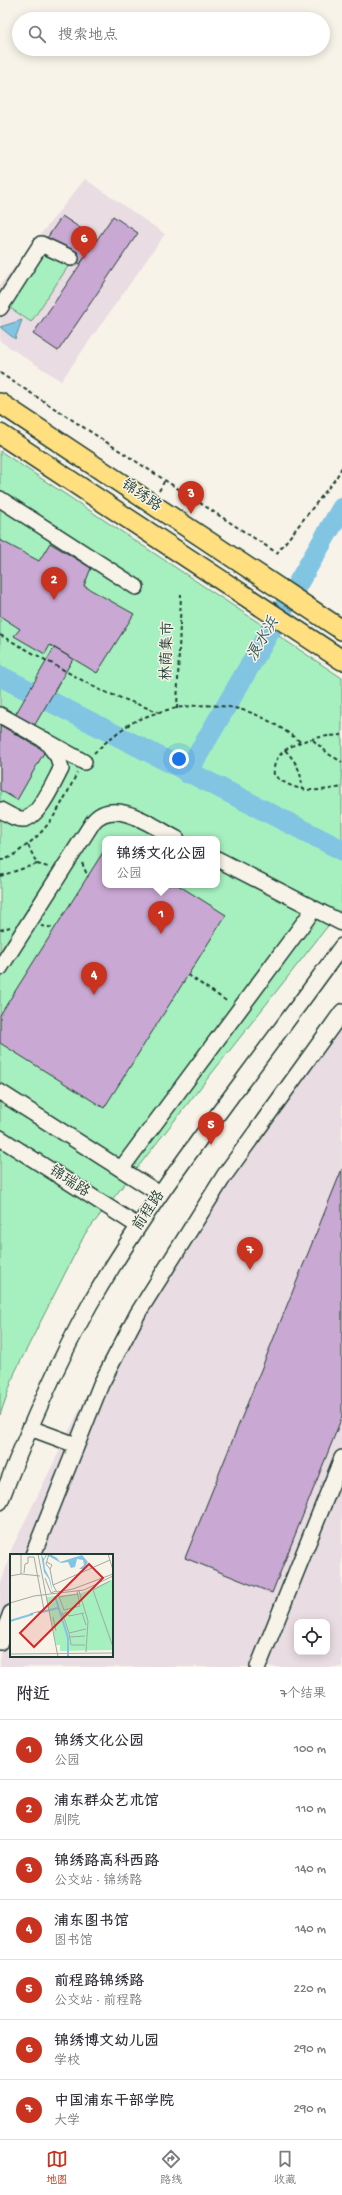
<!DOCTYPE html>
<html lang="zh">
<head>
<meta charset="utf-8">
<style>
	:root { --surface:#fff; --page:#f2f2f3; --text:#2b2b33; --muted:#7c7c81; --line:#e1e1e2; --accent:#c8321e }
	body { margin:0; font-family:"Gochi Hand","LXGW WenKai TC",sans-serif; background:var(--page); color:var(--text) }
	.controls { position:absolute; right:12px; bottom:12px; display:grid; overflow:hidden; border-radius:8px; box-shadow:0 2px 10px #0003 }
	.controls button { width:36px; height:36px; display:grid; place-items:center; padding:0; border:0; border-bottom:1px solid var(--line); background:var(--surface); color:var(--text); font:20px sans-serif }
	.you { position:absolute; left:179px; top:759px; width:14px; height:14px; margin:-10px; border:3px solid #fff; border-radius:50%; background:#1a73e8; box-shadow:0 0 0 6px #1a73e833 }
	.badge { display:grid; place-items:center; width:26px; height:26px; border-radius:50%; background:var(--accent); color:#fff; font-size:13px; font-weight:700 }
	.pin { position:absolute; translate:-50% -33px; filter:drop-shadow(0 1px 2px #0008) }
	.pin::after { content:''; position:absolute; top:21px; width:14px; height:12px; background:inherit; clip-path:polygon(0 0,100% 0,50% 100%) }
	.popup { position:absolute; left:102px; top:836px; width:118px; height:52px; box-sizing:border-box; display:grid; place-content:center; border-radius:8px; background:var(--surface); filter:drop-shadow(0 1px 3px #0005); font-size:13px; white-space:nowrap; color:var(--muted) }
	.popup b { font-size:15px; color:var(--text) }
	.popup::after { content:''; position:absolute; left:50%; top:100%; margin-left:-8px; border:8px solid transparent; border-top-color:var(--surface) }
	.list { margin:0; padding:0; list-style:none }
	h2 { display:flex; justify-content:space-between; align-items:center; height:52px; margin:0; padding:0 16px; font-size:17px }
	h2 small { font-size:13px; font-weight:400; color:var(--muted) }
	.list li { display:grid; grid-template-columns:26px 1fr auto; gap:12px; align-items:center; box-sizing:border-box; height:60px; padding:0 16px; border-top:1px solid var(--line) }
	.list b { display:block; font-size:15px; white-space:nowrap }
	.list p { margin:0; font-size:13px; white-space:nowrap; color:var(--muted) }
	.list em { font-size:13px; font-style:normal; color:var(--muted) }
	.icon { flex:none; width:22px; height:22px; fill:none; stroke:currentColor; stroke-width:2; stroke-linecap:round; stroke-linejoin:round }
	.map { position:relative; flex:none; width:342px; height:1667px; overflow:hidden }
	.search { position:absolute; background:var(--surface); box-shadow:0 2px 10px #0003; left:12px; right:12px; top:12px; height:44px; display:flex; align-items:center; gap:10px; box-sizing:border-box; padding:0 14px; border-radius:22px; color:var(--muted); font-size:15px }
	.sheet { height:472px; background:var(--surface) }
	nav { display:flex; justify-content:space-around; align-items:center; box-sizing:border-box; height:56px; border-top:1px solid var(--line); background:var(--surface); font-size:11px; color:var(--muted) }
	nav a { display:grid; justify-items:center; gap:2px }
	nav .on { color:var(--accent) }
	.map>svg:first-child { display:block }
	.built { fill:#e9dce2; fill-rule:evenodd }
	.green { fill:#a6f0bf; stroke:#62967a; fill-rule:evenodd }
	.water { fill:#82c5e3; stroke:#5a8f9d }
	.lines { fill:none; stroke-linecap:round; stroke-linejoin:round }
	.river { stroke:#82c5e3; stroke-width:21 }
	.building { fill:#c9a8d3; stroke:#1f3d34 }
	.minor-casing { stroke:#1f3d34; stroke-width:18 }
	.major-casing { stroke:#1f3d34; stroke-width:22 }
	.path { stroke:#1f3d34; stroke-width:2; stroke-dasharray:4 3; stroke-linecap:butt }
	.minor { stroke:#f7f3e8; stroke-width:15 }
	.major { stroke:#ffdf80; stroke-width:19 }
	.labels { text-anchor:middle; dominant-baseline:central; stroke-width:3; stroke-linejoin:round; paint-order:stroke }
	.street-label { font-size:15px; fill:#1f3d34; stroke:#f7f3e8 }
	.water-label { font-size:16px; font-style:italic; fill:#335857; stroke:#f7f3e8 }
	.inset-river { fill:none; stroke:#82c5e3; stroke-width:2 }
	.inset-road { fill:none; stroke:#a1aaa0; stroke-width:1 }
	.view { fill:#d62828; fill-opacity:0.15; stroke:#d62828; stroke-width:2 }
	.inset-edge { fill:none; stroke:#1f3d34; stroke-width:2 }
</style>
</head>
<body>
<div class="map">
<svg width="342" height="1667" viewBox="0 0 342 1667">
	<rect width="100%" height="100%" fill="#f7f3e8"/>
	<filter id="ink" filterUnits="userSpaceOnUse"><feTurbulence type="fractalNoise" baseFrequency=".025" numOctaves="2"/><feDisplacementMap in="SourceGraphic" scale="8" xChannelSelector="R" yChannelSelector="G"/><feConvolveMatrix kernelMatrix="1 2 1 2 8 2 1 2 1" color-interpolation-filters="sRGB"/></filter>
	<g filter="url(#ink)">
		<g class="built">
			<polygon points="85,179 165,234 61,381 0,341 0,285"/>
			<path d="M342,1000v667h-342v-80l12,-39 86,-176 121,-205zM11,1555h101v101h-101zM297,1622h30v30h-30z"/>
		</g>
		<g class="green">
			<polygon points="44,248 69,265 31,322 6,305"/>
			<path d="M0,451l342,227v230l-257,326 -70,138 -15,43zM105,839h112v46h-112z"/>
		</g>
		<polygon class="water" points="22,320 15,339 0,327"/>
		<g class="lines">
			<g class="river">
				<polyline points="0,676 342,850"/>
				<polyline points="187,773 342,508"/>
			</g>
		</g>
		<g class="building">
			<polygon points="62,216 97,239 80,264 45,241"/>
			<polygon points="113,216 138,233 58,351 33,334"/>
			<polygon points="0,540 39,561 50,543 91,568 84,586 134,614 97,673 50,645 45,654 14,636 20,629 0,616"/>
			<polygon points="54,648 73,659 26,740 7,729"/>
			<polygon points="0,725 45,751 17,800 0,790"/>
			<polygon points="105,849 105,885 178,885 226,915 104,1108 0,1043 0,1015"/>
			<polygon points="342,1169 342,1417 272,1593 185,1558"/>
		</g>
		<g class="lines">
			<defs>
				<g id="minor">
					<polyline points="0,308 41,244 71,258"/>
					<polyline points="0,499 136,587"/>
					<polyline points="0,715 84,762"/>
					<path d="M0,810c7,3 15,10 24,9 15,-2 30,-37 37,-50l-3,-12 -13,-17"/>
					<polyline points="217,859 342,923"/>
					<path d="M0,968l93,-146c21,-26 61,5 84,17"/>
					<polyline points="0,1092 160,1194"/>
					<polyline points="0,1138 138,1226"/>
					<polyline points="121,1169 314,909"/>
					<polyline points="30,1428 76,1445"/>
					<path d="M0,1502c26,-67 55,-135 90,-198 39,-68 84,-131 131,-194 40,-54 81,-109 121,-164"/>
					<polyline points="33,1555 101,1384 138,1313 224,1176 342,1012"/>
					<polyline points="0,1642 11,1613"/>
					<polyline points="258,1667 342,1458"/>
				</g>
				<g id="major">
					<polyline points="0,403 342,630"/>
					<polyline points="0,434 342,660"/>
				</g>
			</defs>
			<use href="#minor" class="minor-casing"/>
			<use href="#major" class="major-casing"/>
			<g class="path">
				<polyline points="0,373 277,553 336,478 342,467"/>
				<polyline points="159,491 165,480"/>
				<polyline points="0,635 100,690 158,712"/>
				<polyline points="177,709 181,594"/>
				<path d="M342,735c-24,1 -72,8 -68,40 21,18 42,17 68,12"/>
				<polyline points="313,740 330,755 342,762"/>
				<path d="M285,750c12,13 17,22 17,40"/>
				<path d="M94,753c11,-10 23,-21 36,-29 35,-19 84,-25 122,-11 18,7 34,18 50,30"/>
				<polyline points="28,845 37,864 48,867"/>
				<path d="M0,860c10,-1 17,-7 24,-13 27,-19 39,-45 53,-74"/>
				<polyline points="82,863 88,877"/>
				<polyline points="0,876 37,864"/>
				<polyline points="41,926 55,928"/>
				<polyline points="0,930 10,927"/>
				<polyline points="188,975 228,1002"/>
			</g>
			<use href="#minor" class="minor"/>
			<use href="#major" class="major"/>
		</g>
	</g>
	<g class="labels">
		<g class="street-label">
			<text transform="translate(141 496) rotate(34)">锦绣路</text>
			<text transform="translate(168 651) rotate(-88)">林荫集市</text>
			<text transform="translate(69 1182) rotate(33)">锦瑞路</text>
			<text transform="translate(149 1211) rotate(-56)">前程路</text>
		</g>
		<g class="water-label">
			<text transform="translate(264 640) rotate(-60)">浪水浜</text>
		</g>
	</g>
	<g transform="translate(10 1554)">
		<rect width="103" height="103" fill="#f7f3e8"/>
		<path d="M103,25v71l-53,1v-6h-4l-10,-48 36,-4z" fill="#a6f0bf"/>
		<path d="M31,0l3,5 2,-5h4l7,4 3,4 22,-7 6,7 -4,7h-5l5,-4 -1,-5 -6,-1 -2,8 -4,1 -3,-6 -7,1 -14,-8 -3,5 1,9 5,10 3,15 -4,-15 -5,-7z" fill="#82c5e3"/>
		<path class="inset-river" d="M45,42l13,42v19M28,59l20,-5M0,67l23,-7"/>
		<path class="inset-road" d="M28,0l20,103M39,0l-3,10 4,5M98,0l5,16M37,8l5,3 -2,4 3,16 57,-25M14,19l1,-9 3,-1v-6h6l10,53 -14,4M11,20v-20M0,22l11,-2 19,2M35,24l6,15 5,-2M100,27l-17,9 20,57M43,31l4,7 16,-3 40,-15M69,37l9,30 -2,31M48,40l6,16 16,-4 -3,-15M49,43l19,-3M0,49l24,-7 50,-6 29,-14M52,58l7,21 17,-4M72,59l4,12M53,61l3,-3 3,4 15,-3M43,63l3,14M59,79l2,12h14M60,83l15,-1M0,100l103,-1"/>
		<path class="view" d="M79,10l14,14 -69,69 -14,-14z"/>
		<rect width="103" height="103" class="inset-edge"/>
	</g>
</svg>
<div class="controls">
<button><svg class="icon" aria-label="locate" viewBox="0 0 24 24"><circle cx="12" cy="12" r="6"/><path d="M12 2v4M12 18v4M2 12h4M18 12h4"/></svg></button>
</div>
<div class="you"></div>
<div class="pin badge" style="left:161px;top:934px">1</div>
<div class="popup"><b>锦绣文化公园</b>公园</div>
<div class="pin badge" style="left:54px;top:600px">2</div>
<div class="pin badge" style="left:191px;top:514px">3</div>
<div class="pin badge" style="left:94px;top:995px">4</div>
<div class="pin badge" style="left:211px;top:1145px">5</div>
<div class="pin badge" style="left:84px;top:259px">6</div>
<div class="pin badge" style="left:250px;top:1270px">7</div>
<div class="search"><svg class="icon" aria-label="search" viewBox="0 0 24 24"><circle cx="10" cy="10" r="6"/><path d="M15 15l6 6"/></svg>搜索地点</div>
</div>
<section class="sheet">
<h2>附近<small>7个结果</small></h2>
<ul class="list">
<li><span class="badge">1</span><div><b>锦绣文化公园</b><p>公园</p></div><em>100 m</em></li>
<li><span class="badge">2</span><div><b>浦东群众艺术馆</b><p>剧院</p></div><em>110 m</em></li>
<li><span class="badge">3</span><div><b>锦绣路高科西路</b><p>公交站 · 锦绣路</p></div><em>140 m</em></li>
<li><span class="badge">4</span><div><b>浦东图书馆</b><p>图书馆</p></div><em>140 m</em></li>
<li><span class="badge">5</span><div><b>前程路锦绣路</b><p>公交站 · 前程路</p></div><em>220 m</em></li>
<li><span class="badge">6</span><div><b>锦绣博文幼儿园</b><p>学校</p></div><em>290 m</em></li>
<li><span class="badge">7</span><div><b>中国浦东干部学院</b><p>大学</p></div><em>290 m</em></li>
</ul>
</section>
<nav>
<a class="on"><svg class="icon" aria-label="map" viewBox="0 0 24 24"><path d="M3 6l6-2 6 2 6-2v14l-6 2-6-2-6 2zM9 4v14M15 6v14"/></svg>地图</a>
<a><svg class="icon" aria-label="directions" viewBox="0 0 24 24"><path d="M12 3l9 9-9 9-9-9zM9 14v-3h6M13 9l2 2-2 2"/></svg>路线</a>
<a><svg class="icon" aria-label="saved" viewBox="0 0 24 24"><path d="M7 4h10v16l-5-4-5 4z"/></svg>收藏</a>
</nav>
</body>
</html>
